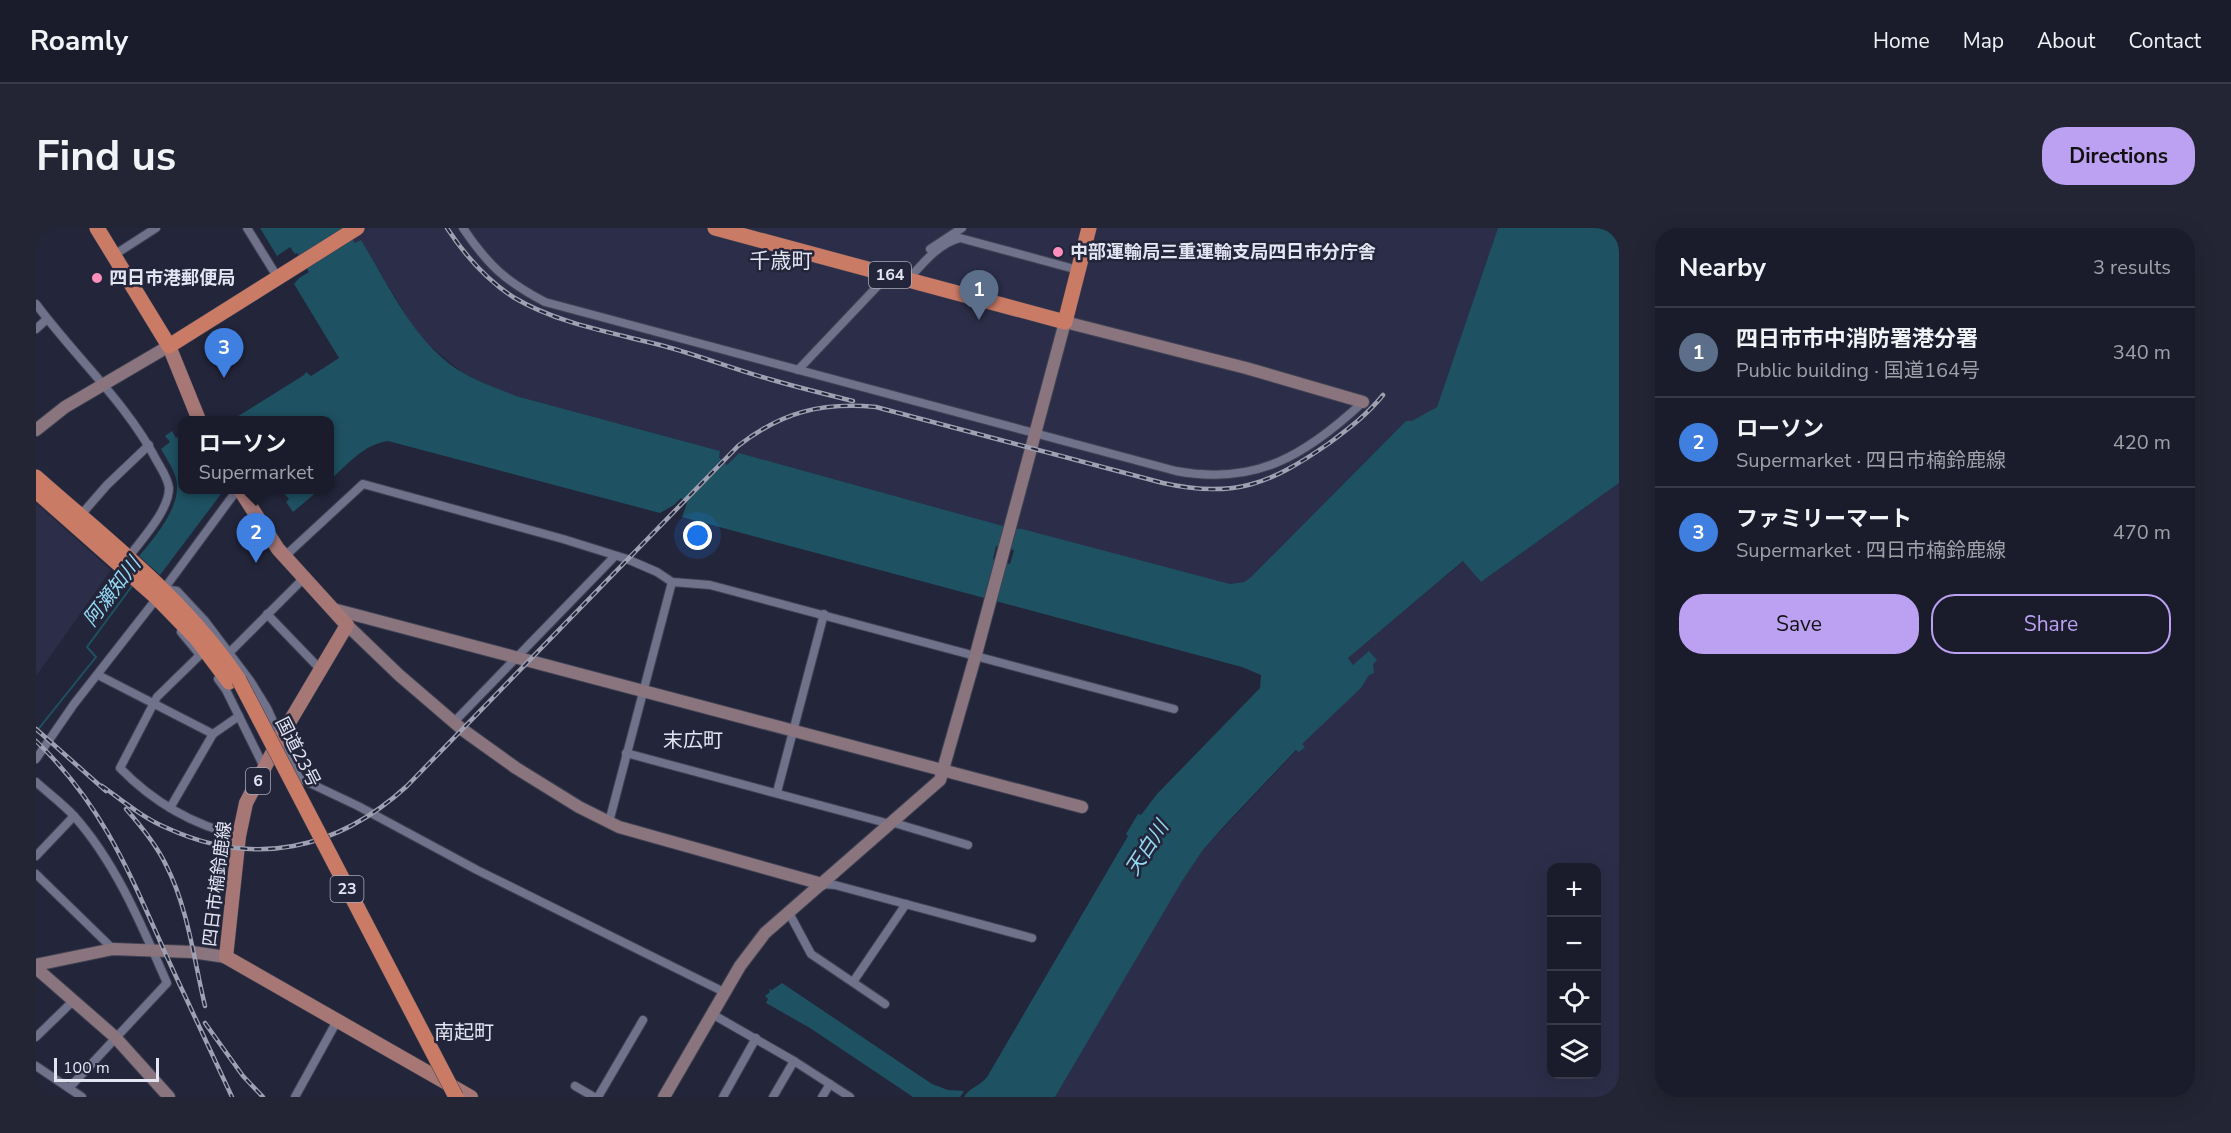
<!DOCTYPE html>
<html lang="en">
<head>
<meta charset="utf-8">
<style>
	:root { --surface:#1a1c2c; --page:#232534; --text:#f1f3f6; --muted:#9fa1a9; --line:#383a48; --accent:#bca0f2 }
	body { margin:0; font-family:"Nunito Sans","Noto Sans JP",sans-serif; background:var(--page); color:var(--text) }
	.controls { position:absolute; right:18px; bottom:18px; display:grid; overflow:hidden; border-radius:12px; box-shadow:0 6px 24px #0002 }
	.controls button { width:54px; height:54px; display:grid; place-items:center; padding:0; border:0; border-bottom:2px solid var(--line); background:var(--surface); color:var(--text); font:30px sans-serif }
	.scale { position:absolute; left:18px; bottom:15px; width:105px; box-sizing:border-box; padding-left:6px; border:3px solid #e3e5f3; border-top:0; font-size:16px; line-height:21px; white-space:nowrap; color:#e3e5f3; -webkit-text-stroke:4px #23253a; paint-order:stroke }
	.you { position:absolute; left:662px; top:308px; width:21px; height:21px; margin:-15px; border:4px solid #fff; border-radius:50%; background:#1a73e8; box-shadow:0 0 0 9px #1a73e833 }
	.badge { display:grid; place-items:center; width:39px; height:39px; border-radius:50%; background:var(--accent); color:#fff; font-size:20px; font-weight:700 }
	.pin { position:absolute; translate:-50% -50px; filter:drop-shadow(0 2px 3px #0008) }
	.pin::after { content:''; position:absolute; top:32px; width:21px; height:18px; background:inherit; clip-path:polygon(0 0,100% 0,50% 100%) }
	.popup { position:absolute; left:142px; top:188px; width:156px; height:78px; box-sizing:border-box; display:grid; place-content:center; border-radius:12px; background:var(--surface); filter:drop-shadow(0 2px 4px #0005); font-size:20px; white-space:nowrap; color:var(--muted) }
	.popup b { font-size:22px; color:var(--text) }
	.popup::after { content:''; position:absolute; left:50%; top:100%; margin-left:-12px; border:12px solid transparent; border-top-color:var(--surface) }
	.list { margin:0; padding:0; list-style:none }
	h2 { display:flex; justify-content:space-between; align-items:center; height:78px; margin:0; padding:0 24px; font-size:26px }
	h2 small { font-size:20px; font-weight:400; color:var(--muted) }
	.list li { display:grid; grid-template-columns:39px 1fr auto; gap:18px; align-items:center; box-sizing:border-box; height:90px; padding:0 24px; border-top:2px solid var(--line) }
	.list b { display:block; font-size:22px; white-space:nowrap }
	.list p { margin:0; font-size:20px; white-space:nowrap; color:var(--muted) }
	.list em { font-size:20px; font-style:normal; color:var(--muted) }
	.actions { display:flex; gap:12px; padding:18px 24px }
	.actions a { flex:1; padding:14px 0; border:2px solid var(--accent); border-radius:24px; text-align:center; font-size:21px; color:var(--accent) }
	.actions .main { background:var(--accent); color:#111 }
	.icon { flex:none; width:33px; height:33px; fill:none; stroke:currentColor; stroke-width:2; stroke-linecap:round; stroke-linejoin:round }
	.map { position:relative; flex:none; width:1583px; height:869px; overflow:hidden; border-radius:24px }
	header { display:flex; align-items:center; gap:36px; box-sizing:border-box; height:84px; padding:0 30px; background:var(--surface); border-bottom:2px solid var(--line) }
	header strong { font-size:28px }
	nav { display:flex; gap:33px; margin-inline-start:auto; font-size:21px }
	.intro { display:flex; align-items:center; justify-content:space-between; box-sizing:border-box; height:144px; padding:0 36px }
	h1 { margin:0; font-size:42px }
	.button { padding:15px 27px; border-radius:24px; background:var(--accent); color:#111; font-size:21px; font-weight:700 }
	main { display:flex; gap:36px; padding:0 36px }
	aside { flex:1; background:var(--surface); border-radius:24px; box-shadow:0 6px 24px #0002 }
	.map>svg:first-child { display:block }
	.built { fill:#2c2e49; fill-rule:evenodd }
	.water { fill:#1e5162; fill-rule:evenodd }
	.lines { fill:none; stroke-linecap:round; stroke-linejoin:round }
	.stream { stroke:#1e5162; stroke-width:2 }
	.street-casing { stroke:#404253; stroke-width:10 }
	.secondary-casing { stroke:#404253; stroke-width:14 }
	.primary-casing { stroke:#404253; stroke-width:15 }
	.highway-casing { stroke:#404253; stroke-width:16 }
	.street { stroke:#6f728a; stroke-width:8 }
	.secondary { stroke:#8a757f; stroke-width:12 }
	.primary { stroke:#a67774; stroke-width:14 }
	.highway { stroke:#ca7b66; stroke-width:15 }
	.rail-casing { stroke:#9fa1b2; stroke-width:4.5 }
	.rail { stroke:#23253a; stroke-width:2; stroke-dasharray:7; stroke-linecap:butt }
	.highway-bridge-casing { stroke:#404253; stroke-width:16; stroke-linecap:butt }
	.highway-bridge { stroke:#ca7b66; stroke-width:15 }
	.poi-dot { fill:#fe8ebb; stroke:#23253a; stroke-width:2 }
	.labels { text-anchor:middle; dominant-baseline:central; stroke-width:5; stroke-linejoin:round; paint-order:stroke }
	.shield { fill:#23253a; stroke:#a9abbc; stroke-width:1.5 }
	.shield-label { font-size:16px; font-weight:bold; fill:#e3e5f3 }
	.poi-label { font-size:18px; font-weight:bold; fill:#e3e5f3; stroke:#23253a; text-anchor:start }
	.street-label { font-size:18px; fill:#e3e5f3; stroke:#23253a }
	.water-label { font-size:20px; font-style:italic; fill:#94daf4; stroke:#23253a }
	.neighbourhood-label { font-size:20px; fill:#e3e5f3; stroke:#23253a }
	.quarter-label { font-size:21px; fill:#e3e5f3; stroke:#23253a }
</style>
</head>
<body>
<header>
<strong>Roamly</strong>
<nav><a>Home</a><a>Map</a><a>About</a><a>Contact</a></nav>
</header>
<div class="intro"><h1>Find us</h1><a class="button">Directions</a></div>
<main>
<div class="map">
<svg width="1583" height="869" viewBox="0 0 1583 869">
	<rect width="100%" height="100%" fill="#23253a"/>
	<g class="built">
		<polygon points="309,0 1462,0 1401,179 1376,194 1370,193 1215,349 1208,354 1194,356 978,301 703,225 691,237 683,229 684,223 480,168 452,157 427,145 388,113 375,96 325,12 319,16"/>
		<path d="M1583,255v614h-564l127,-217 20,-29 95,-101 7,-3 -3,-3 60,-56 8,-13 -16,-10 -6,-7 117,-97 17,21zM1516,640h44v206h-44z"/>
		<polygon points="0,275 75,342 0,448"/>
	</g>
	<g class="water">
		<path d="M224,0h85l10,15 6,-3c29,47 54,106 104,134 16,9 34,15 51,22l204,55 -1,6 8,8 12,-12 275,76h8l208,55 14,-2 7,-5 155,-156h6l25,-14 61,-179h121v255l-138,99 -18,-21 -115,97 5,7 16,-14 8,9 -4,4 1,9 -5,2 -8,13 -59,56 3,3 -6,5 -3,-2 -70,74 -24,27 -20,30 -127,216h-91c6,-10 16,-11 23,-20l141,-241 -2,-2 12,-20 3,1 16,-21 103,-106 1,-13 -19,-8 -560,-150 5,-14 -6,-5 -7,7 -14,8 -272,-72c-24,3 -41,24 -58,39v-60h-98l72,-45 2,-3 5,4 28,-18 -45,-74 5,-6 10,-6 -12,-19 -2,1 -5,-7 -13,9zM960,318l18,4 -4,14 -17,-5z"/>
		<path d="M136,203l4,7 6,-4v56h42l-64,85 -21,-19c16,-19 44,-51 37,-78 -3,-10 -10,-20 -15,-29l9,-7 -5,-6z"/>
		<polygon points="245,262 283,262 257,284 250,274 253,271"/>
		<polygon points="746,755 896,856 912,862 928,863 924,869 877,869 774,800 730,775 732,771 729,768 734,764 733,761 736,762"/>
	</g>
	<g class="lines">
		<polyline class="stream" points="0,504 60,429 51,419 96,358"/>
		<defs>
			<g id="street">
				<polyline points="211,0 242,50"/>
				<path d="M427,0c25,37 42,53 82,74l631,169c80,15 130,-16 187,-69"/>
				<polyline points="894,21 926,0"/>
				<polyline points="78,27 120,0"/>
				<path d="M872,52c14,-16 31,-37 52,-42l118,32"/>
				<path d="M0,76c40,54 91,99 122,159 4,7 10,16 11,25 0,23 -28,52 -41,70"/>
				<polyline points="0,101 11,91"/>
				<polyline points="762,142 852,47"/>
				<polyline points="201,262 128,361 141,363 169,393 215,454 231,480 263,550 322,578 441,642 688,764"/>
				<polyline points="44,288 71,257 113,217"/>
				<polyline points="248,329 327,256 527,311 591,331 621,344 636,354 674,357 1138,481"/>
				<polyline points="231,386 285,442"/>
				<polyline points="145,404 164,427"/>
				<polyline points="194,424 268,350"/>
				<path d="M164,427l-43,42 -37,71c33,34 73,57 119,68"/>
				<polyline points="62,447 177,506 203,488"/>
				<polyline points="182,451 190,462 229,541"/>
				<polyline points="418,494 579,328"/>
				<polyline points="590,525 854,596"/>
				<polyline points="0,531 38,476 121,370"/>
				<path d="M0,554c12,11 27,22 38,34 42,47 68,110 93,167l-98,105"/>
				<polyline points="741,564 788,386"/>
				<polyline points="134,580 177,506"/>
				<polyline points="573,594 636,354"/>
				<polyline points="855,594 932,617"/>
				<polyline points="0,628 38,588"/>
				<polyline points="0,646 77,721"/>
				<polyline points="786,656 799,657 996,710"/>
				<polyline points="752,683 775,726 849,776"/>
				<polyline points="817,754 870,676"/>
				<polyline points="676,786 758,833 814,869"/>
				<polyline points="0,809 37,773"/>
				<polyline points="0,838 46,869"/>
				<polyline points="539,858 558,869"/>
				<polyline points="259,869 301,793"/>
				<polyline points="562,869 607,792"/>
				<polyline points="687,869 720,810"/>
				<polyline points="737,869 758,833"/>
				<polyline points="786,869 794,856"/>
			</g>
			<g id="secondary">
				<polyline points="0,202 29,179 133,118"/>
				<polyline points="297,381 1046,579"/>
				<polyline points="311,397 363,447 427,502 480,540 543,579 583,599 786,656"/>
				<polyline points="0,737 77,721 156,724 190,729"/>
				<polyline points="0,740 79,809 133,869"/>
				<polyline points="628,869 704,738 729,705 904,552 940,426 1029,94 1210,140 1327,174"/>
			</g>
			<g id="primary">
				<polyline points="133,118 163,192"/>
				<polyline points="204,262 242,321 311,397 244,510 210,575 203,608 190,729 435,869"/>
			</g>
			<g id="highway">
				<polyline points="61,0 133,118 321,0"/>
				<polyline points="679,0 1029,94 1053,0"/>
				<path d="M0,249c72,64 149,122 203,203"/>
				<polyline points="0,263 121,370 160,410 193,454"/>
			</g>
		</defs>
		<use href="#street" class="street-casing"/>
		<use href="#secondary" class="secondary-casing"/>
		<use href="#primary" class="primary-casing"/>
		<use href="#highway" class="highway-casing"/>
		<use href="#street" class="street"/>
		<use href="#secondary" class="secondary"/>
		<use href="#primary" class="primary"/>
		<use href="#highway" class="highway"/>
		<defs>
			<g id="rail">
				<path d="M411,0c17,26 40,52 66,69 45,27 101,36 151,49 36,10 70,23 105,33 27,8 56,15 84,22"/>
				<polyline points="0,501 70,563"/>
				<path d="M0,513c71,68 97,141 136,227 20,43 40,86 60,129"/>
				<path d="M66,558c21,15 41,32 65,42 87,40 170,22 240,-42l331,-340c44,-34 83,-44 138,-39l287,76c71,16 107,1 165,-39 20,-15 39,-29 55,-49"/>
				<path d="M90,581c15,17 30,35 40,56 22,43 28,95 39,141"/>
				<polyline points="169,795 207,848 227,869"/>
			</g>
		</defs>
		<use href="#rail" class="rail-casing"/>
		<use href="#rail" class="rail"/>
		<defs>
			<polyline id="highway-bridge" points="203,452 420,869"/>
		</defs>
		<use href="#highway-bridge" class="highway-bridge-casing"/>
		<use href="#highway-bridge" class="highway-bridge"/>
	</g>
	<g class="poi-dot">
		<circle cx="1022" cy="24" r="6"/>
		<circle cx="61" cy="50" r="6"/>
	</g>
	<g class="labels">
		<g class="shield">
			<rect x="833" y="34" width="42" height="26" rx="4.5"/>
			<rect x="210" y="540" width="24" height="26" rx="4.5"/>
			<rect x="294.5" y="648" width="33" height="26" rx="4.5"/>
		</g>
		<g class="shield-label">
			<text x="854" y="47">164</text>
			<text x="222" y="553">6</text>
			<text x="311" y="661">23</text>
		</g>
		<g class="poi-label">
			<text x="1034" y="24">中部運輸局三重運輸支局四日市分庁舎</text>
			<text x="73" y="50">四日市港郵便局</text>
		</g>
		<g class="street-label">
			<text transform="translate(262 524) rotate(63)">国道23号</text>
			<text transform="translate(181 656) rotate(-83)">四日市楠鈴鹿線</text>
		</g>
		<g class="water-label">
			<text transform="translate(76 364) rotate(-53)">阿瀬知川</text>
			<text transform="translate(1111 620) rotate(-57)">天白川</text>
		</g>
		<g class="neighbourhood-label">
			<text x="657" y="512">末広町</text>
			<text x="428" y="804">南起町</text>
		</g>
		<g class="quarter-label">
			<text x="745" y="33">千歳町</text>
		</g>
	</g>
</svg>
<div class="controls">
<button>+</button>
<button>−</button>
<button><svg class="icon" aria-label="locate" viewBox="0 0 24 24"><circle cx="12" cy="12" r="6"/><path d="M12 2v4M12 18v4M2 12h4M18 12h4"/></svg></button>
<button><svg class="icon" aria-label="layers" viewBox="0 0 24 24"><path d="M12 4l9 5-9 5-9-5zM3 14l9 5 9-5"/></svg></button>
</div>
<div class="scale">100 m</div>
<div class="you"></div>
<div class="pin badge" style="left:943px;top:92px;background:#5c6f8a">1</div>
<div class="pin badge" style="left:220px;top:335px;background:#3f7fe0">2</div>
<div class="popup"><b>ローソン</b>Supermarket</div>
<div class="pin badge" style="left:188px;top:150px;background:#3f7fe0">3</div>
</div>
<aside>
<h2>Nearby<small>3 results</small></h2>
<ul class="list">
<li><span class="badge" style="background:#5c6f8a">1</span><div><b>四日市市中消防署港分署</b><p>Public building · 国道164号</p></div><em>340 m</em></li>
<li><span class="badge" style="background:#3f7fe0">2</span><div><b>ローソン</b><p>Supermarket · 四日市楠鈴鹿線</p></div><em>420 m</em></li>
<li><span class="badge" style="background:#3f7fe0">3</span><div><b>ファミリーマート</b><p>Supermarket · 四日市楠鈴鹿線</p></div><em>470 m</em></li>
</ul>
<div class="actions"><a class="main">Save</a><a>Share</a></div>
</aside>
</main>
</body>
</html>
